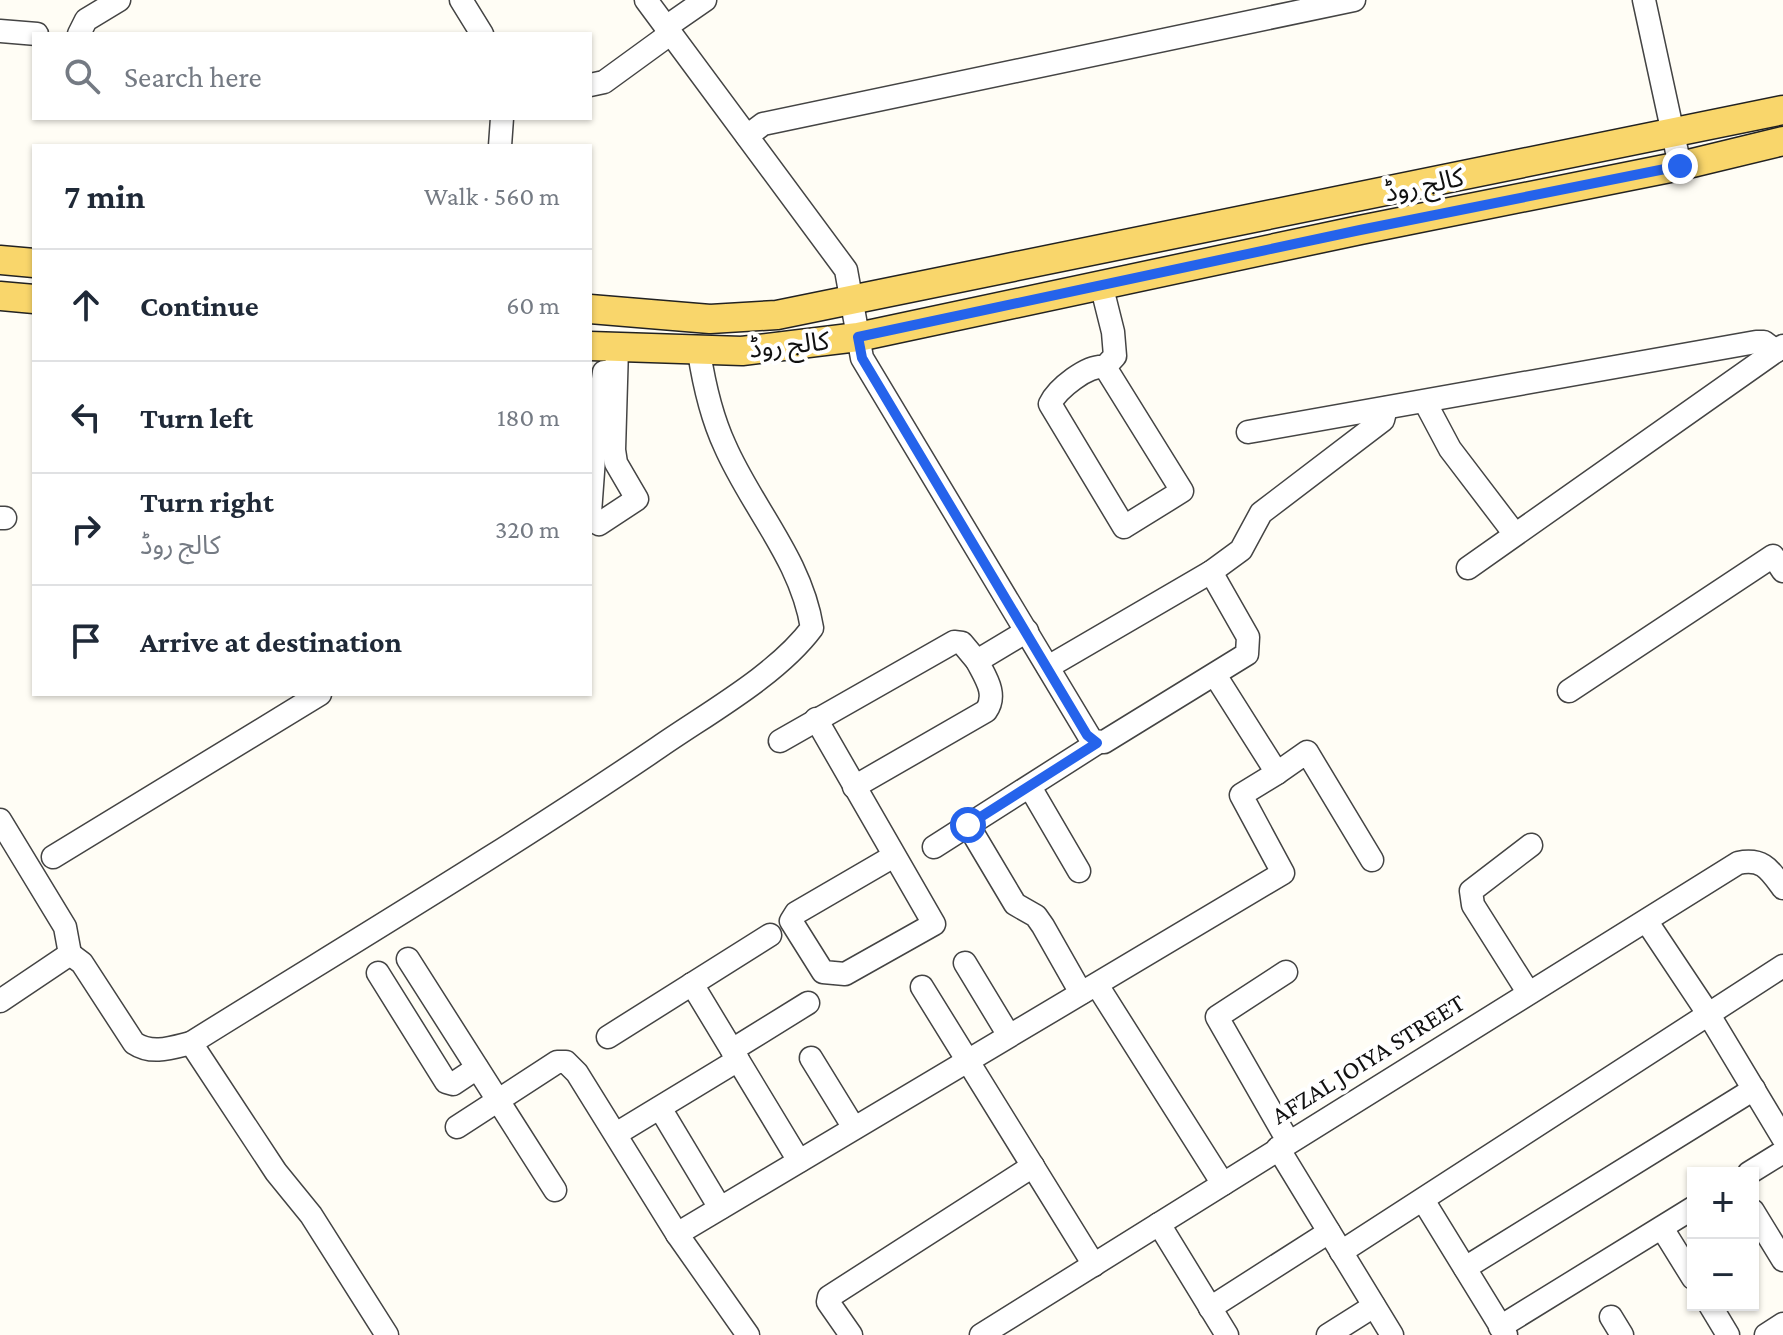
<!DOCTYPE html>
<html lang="en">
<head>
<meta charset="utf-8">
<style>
	:root { --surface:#fff; --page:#f6f6f7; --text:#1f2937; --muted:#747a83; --line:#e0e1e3 }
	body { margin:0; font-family:"Crimson Pro","Noto Sans Arabic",serif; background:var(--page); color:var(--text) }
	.controls { position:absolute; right:24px; bottom:24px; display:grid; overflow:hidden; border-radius:0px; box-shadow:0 2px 6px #0004 }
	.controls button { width:72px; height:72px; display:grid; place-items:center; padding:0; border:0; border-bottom:2px solid var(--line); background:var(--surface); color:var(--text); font:40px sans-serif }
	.stop { position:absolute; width:24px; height:24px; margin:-18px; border:6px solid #2563eb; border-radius:50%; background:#fff }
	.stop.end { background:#2563eb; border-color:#fff; box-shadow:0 2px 8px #0008 }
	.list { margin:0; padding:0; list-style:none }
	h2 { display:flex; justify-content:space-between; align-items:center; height:104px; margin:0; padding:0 32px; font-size:34px }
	h2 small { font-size:26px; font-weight:400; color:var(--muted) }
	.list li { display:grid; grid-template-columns:52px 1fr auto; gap:24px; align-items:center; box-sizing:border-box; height:112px; padding:0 32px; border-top:2px solid var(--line) }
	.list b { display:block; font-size:30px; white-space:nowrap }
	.list p { margin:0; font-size:26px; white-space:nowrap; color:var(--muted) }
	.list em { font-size:26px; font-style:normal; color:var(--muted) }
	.icon { flex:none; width:44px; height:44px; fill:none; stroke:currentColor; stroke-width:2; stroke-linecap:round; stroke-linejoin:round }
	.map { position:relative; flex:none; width:1783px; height:1335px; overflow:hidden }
	.search { position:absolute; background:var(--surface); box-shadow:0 2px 6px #0004; left:32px; top:32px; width:560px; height:88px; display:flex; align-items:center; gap:20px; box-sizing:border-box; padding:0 28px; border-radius:0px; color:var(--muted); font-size:30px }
	.panel { position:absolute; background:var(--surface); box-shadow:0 2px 6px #0004; left:32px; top:144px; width:560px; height:552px; border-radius:0px }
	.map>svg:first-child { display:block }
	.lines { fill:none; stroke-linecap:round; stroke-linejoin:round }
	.minor-casing { stroke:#444; stroke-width:25 }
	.major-casing { stroke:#222; stroke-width:31 }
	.minor { stroke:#fff; stroke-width:22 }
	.major { stroke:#f9d66b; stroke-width:28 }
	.route { stroke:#2563eb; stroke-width:10 }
	.labels { text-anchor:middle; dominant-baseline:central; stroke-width:8; stroke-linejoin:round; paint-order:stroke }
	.street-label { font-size:26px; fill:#111; stroke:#fff }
</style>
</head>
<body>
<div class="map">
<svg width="1783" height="1335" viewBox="0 0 1783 1335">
	<rect width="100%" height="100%" fill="#fffdf5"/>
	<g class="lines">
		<defs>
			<g id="minor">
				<polyline points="461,0 482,34"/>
				<polyline points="646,0 846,270 862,358 1092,741 1104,742 1247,654 1248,637 1211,572"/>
				<polyline points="1644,0 1680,166"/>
				<polyline points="666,27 705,0"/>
				<polyline points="0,31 37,34"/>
				<polyline points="79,34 86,20 119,0"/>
				<polyline points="590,85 604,82 670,34"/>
				<polyline points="747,136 763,124 1354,0"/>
				<polyline points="500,146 502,118"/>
				<path d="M1102,288l11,44 2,24 -10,11c-17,-3 -48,22 -55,37l74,123 58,-36 -77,-124"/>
				<polyline points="1425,402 1450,449 1514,533"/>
				<polyline points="1248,432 1756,342 1764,342 1776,351"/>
				<polyline points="590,513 596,431 604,372"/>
				<polyline points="0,518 5,518"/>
				<polyline points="590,518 599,524 637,499 616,463 614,450 617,348"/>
				<polyline points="1468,568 1783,346"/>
				<polyline points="1048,667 1211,572 1241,550 1261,513 1383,420 1386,408"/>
				<polyline points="1215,675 1277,773 1307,752 1372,860"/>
				<polyline points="1569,691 1773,556 1783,571"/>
				<polyline points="816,719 934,924 845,974 823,972 791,921 796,913 894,856"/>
				<polyline points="780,741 954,642 962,643 977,661"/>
				<path d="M854,787l132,-76c12,-17 -1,-34 -9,-50l50,-30"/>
				<polyline points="1030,787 1079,871"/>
				<polyline points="0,820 65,927 70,954 0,1001"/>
				<polyline points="968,825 1015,904 1036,916 1043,926 1081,993"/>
				<polyline points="934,847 1097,743"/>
				<polyline points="53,857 320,694"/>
				<polyline points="1647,922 1709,1015 1783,1138"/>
				<path d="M70,954l12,9 52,80c18,12 37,5 57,0l85,129 35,43 76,120"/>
				<polyline points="408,959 555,1190"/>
				<polyline points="965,963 1008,1034"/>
				<polyline points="1286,972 1217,1017 1288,1141"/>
				<polyline points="378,973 446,1082 453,1084 477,1068"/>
				<polyline points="692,984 799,1161"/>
				<polyline points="1097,985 1223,1184"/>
				<polyline points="922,987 1094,1265"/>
				<polyline points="1528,992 1473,905 1471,891 1531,845"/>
				<polyline points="608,1037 770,935"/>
				<path d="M191,1043c157,-98 315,-192 468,-296 49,-34 118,-72 153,-119 -11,-69 -60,-120 -87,-182 -14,-30 -21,-62 -26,-94"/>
				<polyline points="732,1050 808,1003"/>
				<polyline points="811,1058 854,1128"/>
				<polyline points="660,1108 720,1208"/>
				<polyline points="457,1127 557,1062 566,1062 577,1073 677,1234 748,1335"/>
				<polyline points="616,1134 738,1060"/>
				<polyline points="1278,1148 1392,1335"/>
				<polyline points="1749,1173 1783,1152"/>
				<polyline points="1423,1200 1506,1335"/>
				<polyline points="1753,1211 1783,1260"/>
				<polyline points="1159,1224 1227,1335"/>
				<polyline points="1662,1228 1693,1278"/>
				<polyline points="677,1234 1283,873 1241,795 1277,773"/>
				<polyline points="1341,1252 1783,966"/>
				<polyline points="1465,1268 1754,1089"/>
				<polyline points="1710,1305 1728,1335"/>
				<polyline points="1210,1308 1329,1232"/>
				<polyline points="1611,1317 1622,1335"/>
				<polyline points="1500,1327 1693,1208"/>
				<polyline points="851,1335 828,1302 829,1297 1033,1166"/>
				<path d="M981,1335l757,-472c25,-5 31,6 45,25"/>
				<polyline points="1328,1335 1374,1306"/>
				<polyline points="1766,1335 1783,1324"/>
			</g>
			<g id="major">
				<polyline points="0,260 34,263"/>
				<polyline points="0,296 34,299"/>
				<polyline points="590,309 710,319 777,315 1783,110"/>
				<polyline points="590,346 742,351 858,337 1360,230 1680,166 1783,141"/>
			</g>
		</defs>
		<use href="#minor" class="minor-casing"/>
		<use href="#major" class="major-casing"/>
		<use href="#minor" class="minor"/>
		<use href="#major" class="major"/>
	</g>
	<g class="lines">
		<polyline class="route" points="968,825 1097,743 1087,735 862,358 858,337 1360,230 1680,166"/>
	</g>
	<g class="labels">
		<g class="street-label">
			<text transform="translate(1424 185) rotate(-12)">کالج روڈ</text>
			<text transform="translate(789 345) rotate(-6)">کالج روڈ</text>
			<text transform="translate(1368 1059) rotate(-32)">AFZAL JOIYA STREET</text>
		</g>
	</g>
</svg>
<div class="controls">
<button>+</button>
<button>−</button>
</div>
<div class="stop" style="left:968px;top:825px"></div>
<div class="stop end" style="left:1680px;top:166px"></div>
<div class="search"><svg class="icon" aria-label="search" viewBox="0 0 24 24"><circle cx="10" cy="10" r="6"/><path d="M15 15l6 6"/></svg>Search here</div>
<section class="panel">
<h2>7 min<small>Walk · 560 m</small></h2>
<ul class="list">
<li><svg class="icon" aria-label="ahead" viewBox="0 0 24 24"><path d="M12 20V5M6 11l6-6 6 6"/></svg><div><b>Continue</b></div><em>60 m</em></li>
<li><svg class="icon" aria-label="left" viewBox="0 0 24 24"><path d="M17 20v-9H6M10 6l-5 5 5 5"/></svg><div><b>Turn left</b></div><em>180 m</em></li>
<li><svg class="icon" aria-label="right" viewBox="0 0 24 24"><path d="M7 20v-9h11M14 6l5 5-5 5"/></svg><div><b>Turn right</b><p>کالج روڈ</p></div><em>320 m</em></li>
<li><svg class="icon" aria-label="arrive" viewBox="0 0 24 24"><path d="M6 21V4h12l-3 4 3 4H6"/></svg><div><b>Arrive at destination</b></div></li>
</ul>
</section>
</div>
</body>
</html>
